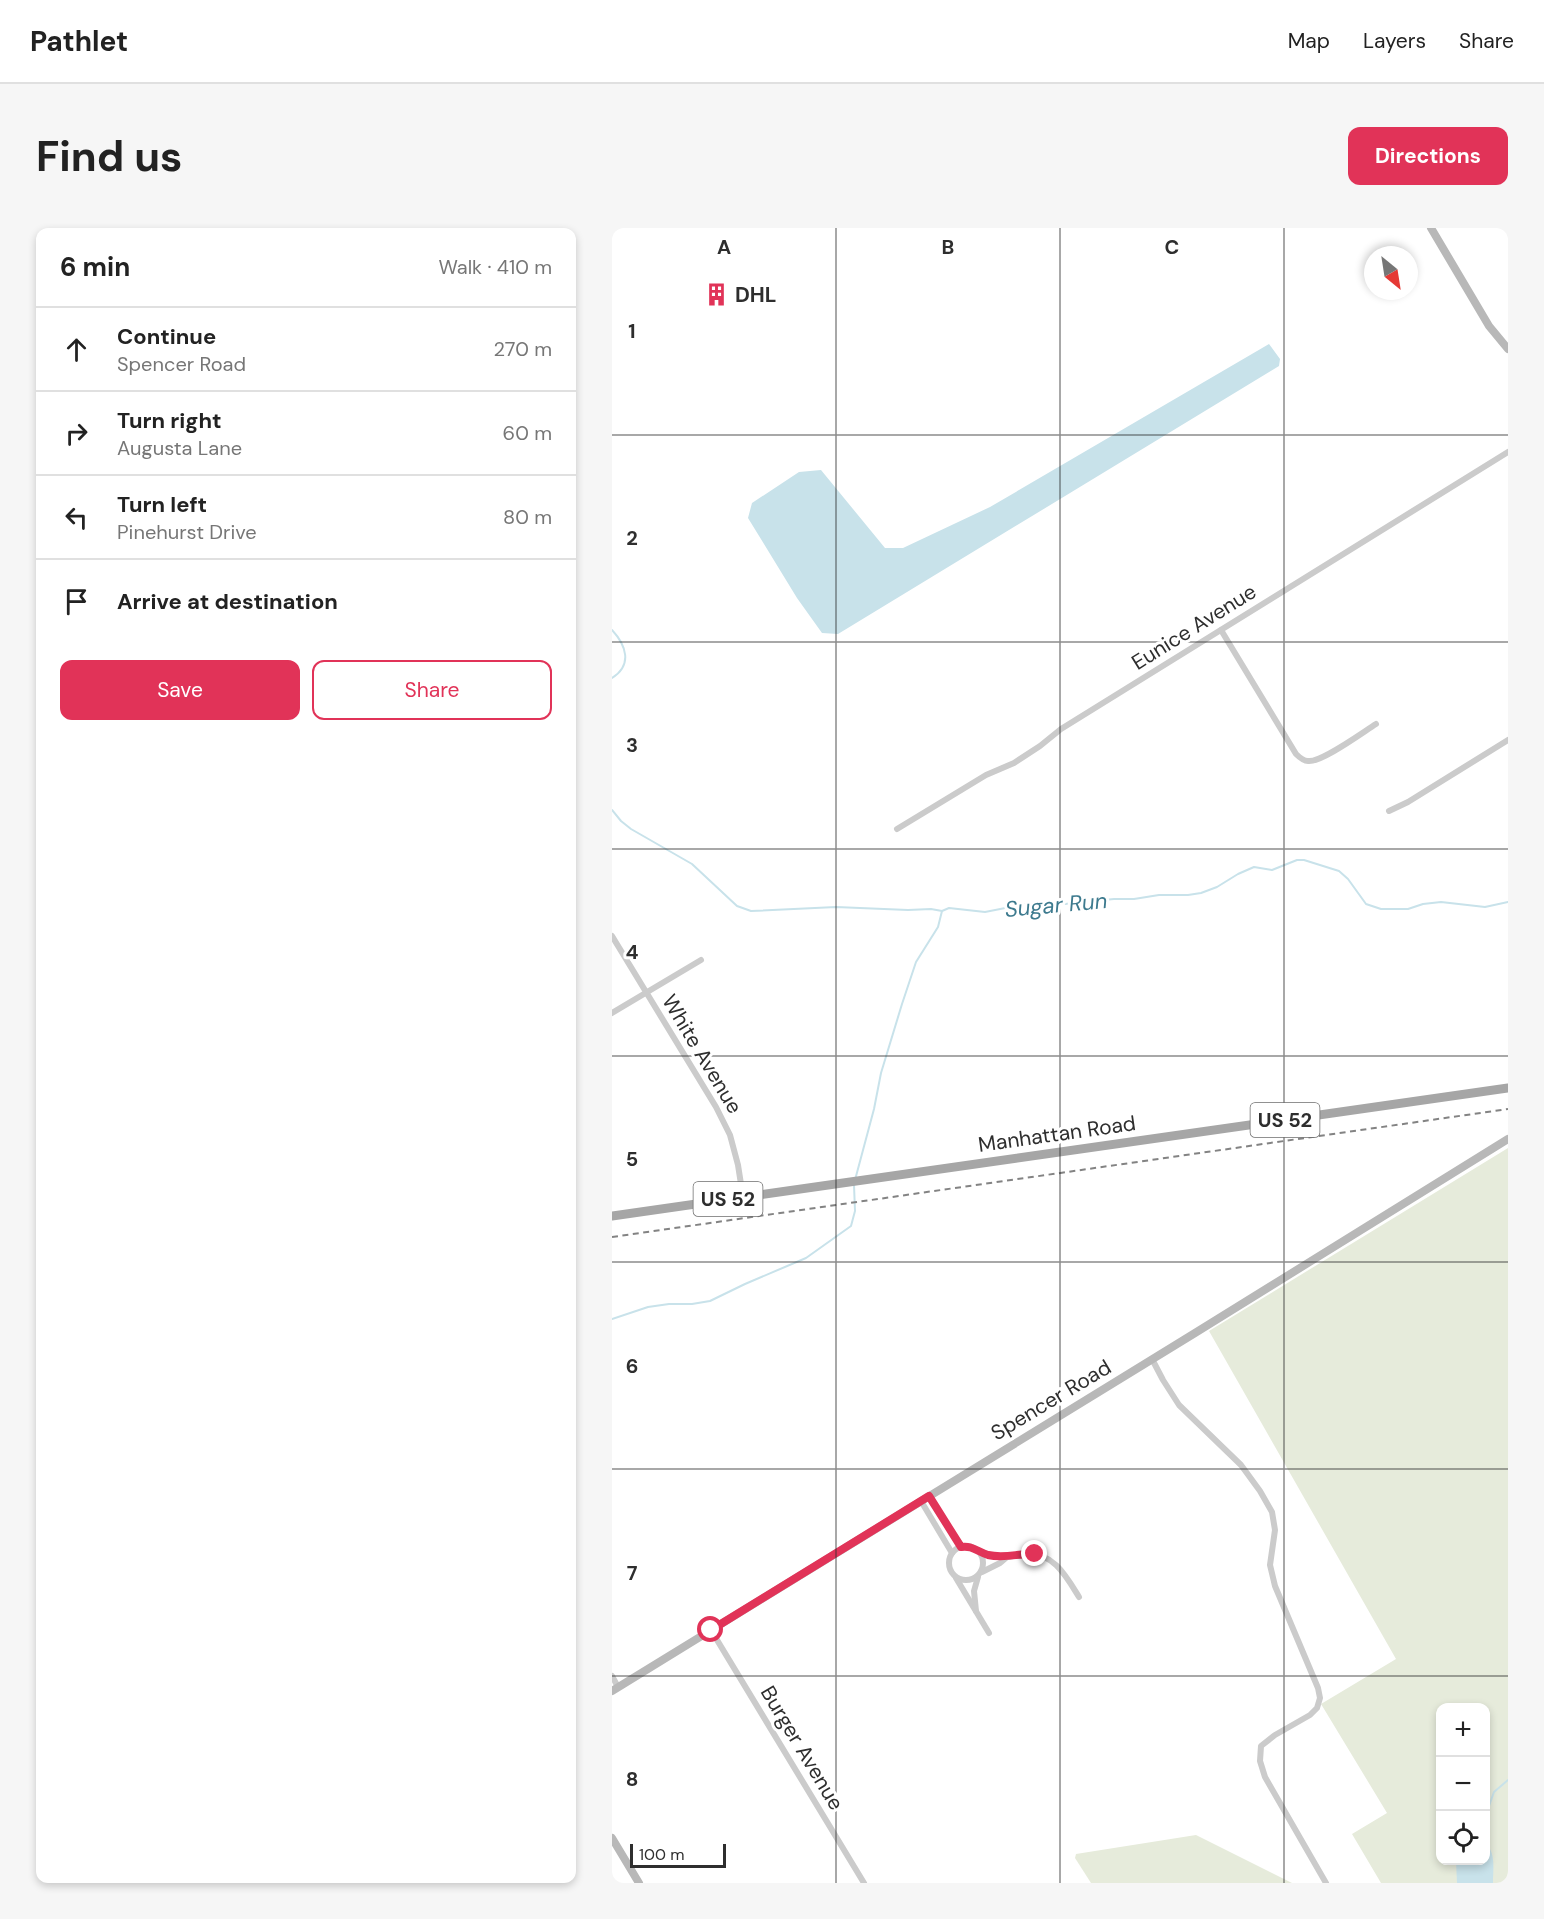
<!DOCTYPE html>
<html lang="en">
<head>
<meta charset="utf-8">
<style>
	:root { --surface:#fff; --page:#f6f6f6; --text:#222; --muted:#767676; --line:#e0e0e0; --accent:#e13358 }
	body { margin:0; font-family:"DM Sans",sans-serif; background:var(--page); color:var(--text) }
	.controls { position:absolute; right:18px; bottom:18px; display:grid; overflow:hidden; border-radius:12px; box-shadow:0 3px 9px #0003 }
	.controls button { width:54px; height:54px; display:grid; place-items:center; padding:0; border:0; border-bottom:2px solid var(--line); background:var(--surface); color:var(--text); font:30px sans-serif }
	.compass { position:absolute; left:752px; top:18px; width:54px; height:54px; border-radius:50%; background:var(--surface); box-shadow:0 3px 9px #0003; rotate:150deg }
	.scale { position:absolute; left:18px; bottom:15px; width:96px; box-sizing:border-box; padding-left:6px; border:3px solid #2e2e2e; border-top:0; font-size:16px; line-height:21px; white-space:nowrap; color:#2e2e2e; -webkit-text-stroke:4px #fff; paint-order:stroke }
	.stop { position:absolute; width:18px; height:18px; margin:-14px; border:4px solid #e13358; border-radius:50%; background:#fff }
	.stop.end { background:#e13358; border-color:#fff; box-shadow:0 2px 6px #0008 }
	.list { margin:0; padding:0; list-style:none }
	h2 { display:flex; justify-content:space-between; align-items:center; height:78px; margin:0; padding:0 24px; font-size:26px }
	h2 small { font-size:20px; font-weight:400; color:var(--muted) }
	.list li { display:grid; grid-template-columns:39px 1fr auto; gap:18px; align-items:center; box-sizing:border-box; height:84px; padding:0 24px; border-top:2px solid var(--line) }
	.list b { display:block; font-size:22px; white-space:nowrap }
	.list p { margin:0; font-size:20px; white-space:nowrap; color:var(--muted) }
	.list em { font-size:20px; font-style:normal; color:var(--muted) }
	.actions { display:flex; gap:12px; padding:18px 24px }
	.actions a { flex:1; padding:14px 0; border:2px solid var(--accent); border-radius:12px; text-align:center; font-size:21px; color:var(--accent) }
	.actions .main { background:var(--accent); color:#fff }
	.icon { flex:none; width:33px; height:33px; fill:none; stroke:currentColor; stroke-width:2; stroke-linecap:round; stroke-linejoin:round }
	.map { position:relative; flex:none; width:896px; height:1655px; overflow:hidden; border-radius:12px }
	header { display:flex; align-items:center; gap:36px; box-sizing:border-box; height:84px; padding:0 30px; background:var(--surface); border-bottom:2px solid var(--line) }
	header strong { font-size:28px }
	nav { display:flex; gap:33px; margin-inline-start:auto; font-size:21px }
	.intro { display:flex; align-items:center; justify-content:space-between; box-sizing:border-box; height:144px; padding:0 36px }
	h1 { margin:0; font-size:42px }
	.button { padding:15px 27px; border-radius:12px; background:var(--accent); color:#fff; font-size:21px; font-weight:700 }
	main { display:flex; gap:36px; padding:0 36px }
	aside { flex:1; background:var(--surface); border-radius:12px; box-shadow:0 3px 9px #0003 }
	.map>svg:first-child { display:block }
	.green { fill:#e6ebdb; fill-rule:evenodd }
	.water { fill:#c8e2ea }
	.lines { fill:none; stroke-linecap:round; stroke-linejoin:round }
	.stream { stroke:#c8e2ea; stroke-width:2 }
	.street { stroke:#cbcbcb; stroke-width:6 }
	.secondary { stroke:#b8b8b8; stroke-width:8 }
	.primary { stroke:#a6a6a6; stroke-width:9 }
	.rail { stroke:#838383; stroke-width:2; stroke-dasharray:6 4.5; stroke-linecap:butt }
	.route { stroke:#e13358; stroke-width:8 }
	.grid { fill:none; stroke:#2e2e2e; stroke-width:1.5; stroke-opacity:0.55 }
	.labels { text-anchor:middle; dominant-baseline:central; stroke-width:6; stroke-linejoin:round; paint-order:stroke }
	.shield { fill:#fff; stroke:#6d6d6d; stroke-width:1.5 }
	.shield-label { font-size:20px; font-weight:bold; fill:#2e2e2e }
	.poi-label { font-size:21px; font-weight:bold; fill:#2e2e2e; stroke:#fff; text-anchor:start }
	.street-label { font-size:21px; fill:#2e2e2e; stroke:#fff }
	.water-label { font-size:22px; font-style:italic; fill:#3d7a8e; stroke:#fff }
	.grid-label { font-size:20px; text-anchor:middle; font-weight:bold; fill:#2e2e2e; stroke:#fff; stroke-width:6; stroke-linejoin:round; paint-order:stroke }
</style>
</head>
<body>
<header>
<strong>Pathlet</strong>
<nav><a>Map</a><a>Layers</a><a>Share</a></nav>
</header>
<div class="intro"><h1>Find us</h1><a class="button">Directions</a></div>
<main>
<aside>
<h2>6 min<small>Walk · 410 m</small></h2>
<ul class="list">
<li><svg class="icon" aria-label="ahead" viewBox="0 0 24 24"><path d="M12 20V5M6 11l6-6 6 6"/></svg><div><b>Continue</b><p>Spencer Road</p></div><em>270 m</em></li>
<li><svg class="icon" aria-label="right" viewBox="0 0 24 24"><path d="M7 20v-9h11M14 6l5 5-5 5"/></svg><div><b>Turn right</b><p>Augusta Lane</p></div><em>60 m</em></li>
<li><svg class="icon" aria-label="left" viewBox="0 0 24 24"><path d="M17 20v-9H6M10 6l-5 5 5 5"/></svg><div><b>Turn left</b><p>Pinehurst Drive</p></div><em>80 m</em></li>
<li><svg class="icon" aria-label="arrive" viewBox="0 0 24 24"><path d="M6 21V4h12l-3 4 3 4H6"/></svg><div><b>Arrive at destination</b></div></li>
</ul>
<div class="actions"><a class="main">Save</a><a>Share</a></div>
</aside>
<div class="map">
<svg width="896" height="1655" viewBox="0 0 896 1655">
	<rect width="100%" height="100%" fill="#fff"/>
	<g class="green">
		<path d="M896,920v735h-127l-29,-49 35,-21 -66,-109 75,-45 -187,-328zM828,1480h45v152h-45z"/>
		<polygon points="584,1607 680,1655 479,1655 463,1630 464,1626"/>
	</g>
	<g class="water">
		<polygon points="657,116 668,131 667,138 226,406 210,405 185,370 136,290 140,275 187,244 209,242 273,320 291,320 378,279"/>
		<path d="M874,1616c10,9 7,26 7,39h-36l-1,-22 29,-1z"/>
	</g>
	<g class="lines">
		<g class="stream">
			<path d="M0,402c14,15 21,35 0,48"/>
			<polyline points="0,582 9,593 19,601 80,636 125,678 139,683 224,679 296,682 319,681 330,683 337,680 373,684 413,676 453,676 502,671 522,671 547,667 576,667 589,665 605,659 626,646 642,639 660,642 685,632 692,632 727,643 736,651 754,676 769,681 796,681 811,676 829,674 873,679 896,674"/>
			<polyline points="243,952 262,881 269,845 290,776 304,734 326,699 330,683"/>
			<polyline points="0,1091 36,1079 57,1076 80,1076 98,1073 133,1056 194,1030 239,998 243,983 242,957"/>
			<polyline points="873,1589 882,1564 896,1552"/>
		</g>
		<g class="street">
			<path d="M609,402l75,124c3,3 8,7 12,7 13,2 55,-29 68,-37"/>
			<polyline points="777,583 796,574 896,512"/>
			<polyline points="285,601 374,547 402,535 428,518 449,501 896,224"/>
			<polyline points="0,708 104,879 118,907 126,937 131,969"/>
			<polyline points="0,785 89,732"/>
			<polyline points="540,1131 551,1152 567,1177 629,1237 648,1263 660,1284 663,1302 658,1337 663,1358 706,1460 708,1470 705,1480 698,1487 663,1507 649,1518 648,1533 653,1549 714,1655"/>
			<polyline points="317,1267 349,1319"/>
			<polyline points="309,1273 340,1325"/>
			<circle cx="354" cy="1335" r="17"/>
			<path d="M367,1323c8,3 19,7 28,6 6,0 12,-4 19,-4 28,0 40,23 53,44"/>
			<polyline points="370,1344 388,1335 395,1329"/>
			<polyline points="344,1350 377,1405"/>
			<polyline points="364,1383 362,1363 366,1349"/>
			<polyline points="99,1402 252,1655"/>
			<polyline points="0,1448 6,1459"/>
		</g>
		<g class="secondary">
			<polyline points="819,0 877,98 896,121"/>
			<polyline points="0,1463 583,1105 896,911"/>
			<polyline points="0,1610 27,1655"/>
		</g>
		<polyline class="primary" points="0,988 896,860"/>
		<polyline class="rail" points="0,1009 896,881"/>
	</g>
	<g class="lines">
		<path class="route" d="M99,1402l218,-134 32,51c11,-2 17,5 27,8 18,4 30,-2 47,-1"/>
	</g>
	<path class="grid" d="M224,0v1655M448,0v1655M672,0v1655M0,207h896M0,414h896M0,621h896M0,828h896M0,1034h896M0,1241h896M0,1448h896"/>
	<defs>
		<symbol id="building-bare" viewBox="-9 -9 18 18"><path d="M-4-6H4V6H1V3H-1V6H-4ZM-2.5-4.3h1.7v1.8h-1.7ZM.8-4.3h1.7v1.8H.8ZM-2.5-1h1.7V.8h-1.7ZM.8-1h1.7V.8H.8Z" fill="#e13358" stroke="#fff" stroke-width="2.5" paint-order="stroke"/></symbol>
	</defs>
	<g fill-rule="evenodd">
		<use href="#building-bare" x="88" y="50" width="33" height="33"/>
	</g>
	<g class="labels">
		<g class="shield">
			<rect x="638.5" y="875" width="69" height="34" rx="4.5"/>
			<rect x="81.5" y="954" width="69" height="34" rx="4.5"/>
		</g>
		<g class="shield-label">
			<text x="673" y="892">US 52</text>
			<text x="116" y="971">US 52</text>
		</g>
		<g class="poi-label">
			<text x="123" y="67">DHL</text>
		</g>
		<g class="street-label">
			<text transform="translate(582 399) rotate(-32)">Eunice Avenue</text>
			<text transform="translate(90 826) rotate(59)">White Avenue</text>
			<text transform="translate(445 906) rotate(-8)">Manhattan Road</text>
			<text transform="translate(439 1172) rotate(-31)">Spencer Road</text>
			<text transform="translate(190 1520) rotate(59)">Burger Avenue</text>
		</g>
		<g class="water-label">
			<text transform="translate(444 677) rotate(-5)">Sugar Run</text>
		</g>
	</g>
	<g class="grid-label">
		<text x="112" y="26">A</text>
		<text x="336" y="26">B</text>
		<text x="560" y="26">C</text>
		<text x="20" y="110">1</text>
		<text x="20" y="317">2</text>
		<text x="20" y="524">3</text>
		<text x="20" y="731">4</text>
		<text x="20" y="938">5</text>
		<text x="20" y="1145">6</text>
		<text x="20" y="1352">7</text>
		<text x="20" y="1558">8</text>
	</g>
</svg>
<div class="controls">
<button>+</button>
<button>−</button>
<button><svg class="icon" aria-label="locate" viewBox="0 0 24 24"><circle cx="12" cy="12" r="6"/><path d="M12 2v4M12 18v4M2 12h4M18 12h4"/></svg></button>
</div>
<svg class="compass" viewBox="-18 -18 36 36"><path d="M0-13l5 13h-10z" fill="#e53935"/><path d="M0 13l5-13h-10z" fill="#767676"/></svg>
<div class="scale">100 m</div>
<div class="stop" style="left:99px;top:1402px"></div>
<div class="stop end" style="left:423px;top:1326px"></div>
</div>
</main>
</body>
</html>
